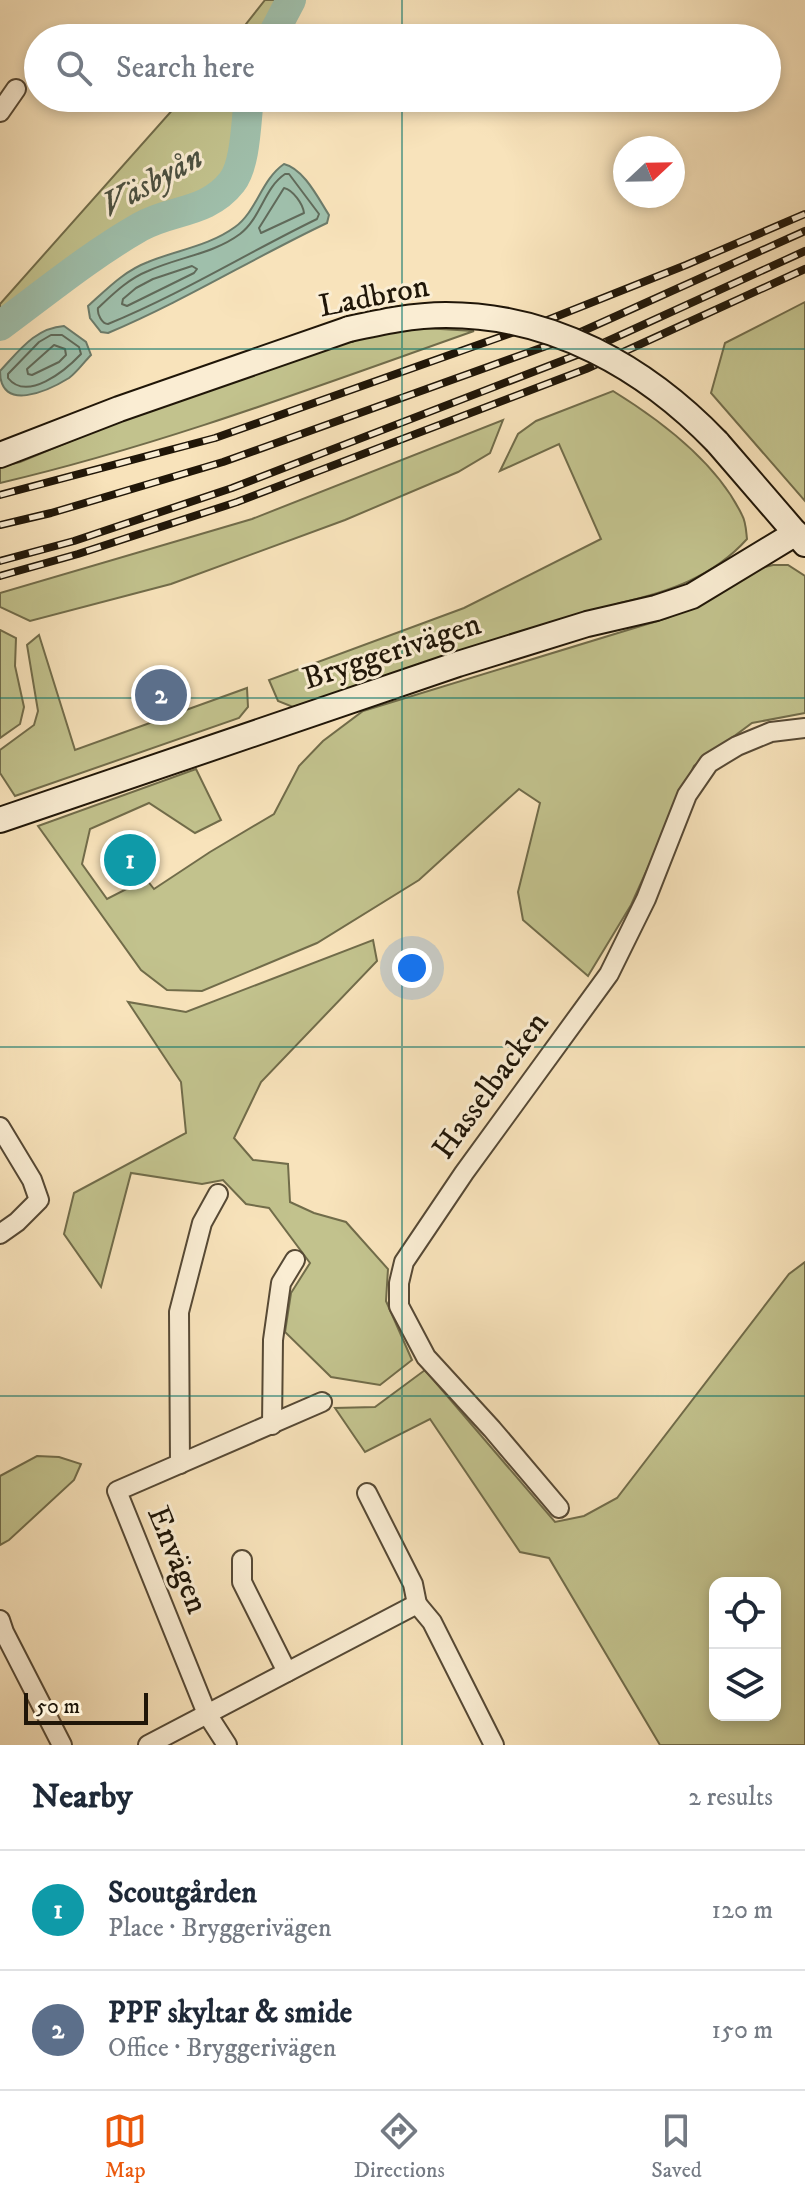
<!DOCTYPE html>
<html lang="en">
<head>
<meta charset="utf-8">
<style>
	:root { --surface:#fff; --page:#f6f6f7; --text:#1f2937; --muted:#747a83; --line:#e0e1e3; --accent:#ea580c }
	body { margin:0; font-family:"IM FELL DW Pica",serif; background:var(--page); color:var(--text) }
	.controls { position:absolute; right:24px; bottom:24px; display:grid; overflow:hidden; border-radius:16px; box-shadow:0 4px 12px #0003 }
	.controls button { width:72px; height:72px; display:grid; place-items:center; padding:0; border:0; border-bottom:2px solid var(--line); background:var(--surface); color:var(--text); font:40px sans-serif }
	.compass { position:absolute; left:613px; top:136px; width:72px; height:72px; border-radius:50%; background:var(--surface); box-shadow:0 4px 12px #0003; rotate:68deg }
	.scale { position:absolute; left:24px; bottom:20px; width:124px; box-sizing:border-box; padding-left:8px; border:4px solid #201608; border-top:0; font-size:22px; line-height:28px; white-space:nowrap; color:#201608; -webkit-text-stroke:6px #faedd3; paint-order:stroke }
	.you { position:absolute; left:412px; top:968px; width:28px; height:28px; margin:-20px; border:6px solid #fff; border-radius:50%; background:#1a73e8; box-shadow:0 0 0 12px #1a73e833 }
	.badge { display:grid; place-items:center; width:52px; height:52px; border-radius:50%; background:var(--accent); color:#fff; font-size:26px; font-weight:700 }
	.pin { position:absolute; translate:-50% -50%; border:4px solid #fff; box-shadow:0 2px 8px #0006 }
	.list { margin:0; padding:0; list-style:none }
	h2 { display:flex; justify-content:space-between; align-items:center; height:104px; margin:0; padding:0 32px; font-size:34px }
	h2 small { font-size:26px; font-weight:400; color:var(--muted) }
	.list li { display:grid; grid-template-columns:52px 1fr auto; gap:24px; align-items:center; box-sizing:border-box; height:120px; padding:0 32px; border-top:2px solid var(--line) }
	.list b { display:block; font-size:30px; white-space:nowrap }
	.list p { margin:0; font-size:26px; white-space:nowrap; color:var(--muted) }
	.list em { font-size:26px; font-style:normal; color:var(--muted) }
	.icon { flex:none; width:44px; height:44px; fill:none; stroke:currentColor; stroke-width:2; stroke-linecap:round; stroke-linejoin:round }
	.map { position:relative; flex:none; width:805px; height:1745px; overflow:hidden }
	.search { position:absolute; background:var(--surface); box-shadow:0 4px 12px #0003; left:24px; right:24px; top:24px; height:88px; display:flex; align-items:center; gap:20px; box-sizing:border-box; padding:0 28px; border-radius:44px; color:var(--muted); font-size:30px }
	.sheet { height:344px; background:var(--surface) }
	nav { display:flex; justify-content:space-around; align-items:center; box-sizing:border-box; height:112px; border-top:2px solid var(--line); background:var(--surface); font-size:22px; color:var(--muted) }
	nav a { display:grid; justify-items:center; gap:4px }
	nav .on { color:var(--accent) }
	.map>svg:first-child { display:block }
	.green { fill:#c2c28d; stroke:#716c4a; stroke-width:2; fill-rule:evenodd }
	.water { fill:#9fbfab; stroke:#6c7b6a; stroke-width:2 }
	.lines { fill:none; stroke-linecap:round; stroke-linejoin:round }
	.shore { stroke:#606a5a; stroke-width:2 }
	.river { stroke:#9fbfab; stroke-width:30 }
	.street-casing { stroke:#564935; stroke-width:22 }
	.secondary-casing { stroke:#201608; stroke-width:28 }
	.street { stroke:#faedd3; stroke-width:18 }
	.secondary { stroke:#faedd3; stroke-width:24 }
	.rail-casing { stroke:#201608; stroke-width:8 }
	.rail { stroke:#faedd3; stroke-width:5; stroke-dasharray:15; stroke-linecap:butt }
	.secondary-bridge-casing { stroke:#201608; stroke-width:28; stroke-linecap:butt }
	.secondary-bridge { stroke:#faedd3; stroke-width:24 }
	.grid { fill:none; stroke:#0f766e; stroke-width:2; stroke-opacity:0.55 }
	.labels { text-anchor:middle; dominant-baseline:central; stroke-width:6; stroke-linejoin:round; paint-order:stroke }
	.street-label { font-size:32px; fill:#201608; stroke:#faedd3 }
	.water-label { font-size:34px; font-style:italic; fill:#4c5141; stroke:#faedd3 }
</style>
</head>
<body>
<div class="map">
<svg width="805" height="1745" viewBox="0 0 805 1745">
	<rect width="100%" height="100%" fill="#f8e3bb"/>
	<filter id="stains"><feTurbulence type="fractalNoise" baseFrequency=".0025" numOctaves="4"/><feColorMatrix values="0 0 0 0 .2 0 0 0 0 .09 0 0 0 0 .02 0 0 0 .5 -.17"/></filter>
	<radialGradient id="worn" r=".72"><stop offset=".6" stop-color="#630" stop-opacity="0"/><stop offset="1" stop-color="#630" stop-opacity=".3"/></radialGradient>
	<g class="green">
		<polygon points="265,0 280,0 261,38 235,38"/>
		<polygon points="183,98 242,98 235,159 222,181 197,198 138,217 0,318 0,304"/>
		<polygon points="805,302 805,501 711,393 725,343"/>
		<path d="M407,327l67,4c-156,55 -312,114 -474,152v-16l20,-5c124,-51 255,-110 387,-135z"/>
		<path d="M613,391c47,29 104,72 129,124 4,7 4,16 5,24 -34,38 -79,53 -127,64l-327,104 -15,-6 -9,-21 195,-72 137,-69 -42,-95 -59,27 18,-37 18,-13z"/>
		<polygon points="503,420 490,453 458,472 345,520 171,584 30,621 0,607 0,593 252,519"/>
		<polygon points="773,565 788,565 805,576 805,713 752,723 694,766 631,905 588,976 523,920 518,892 540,803 519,789 419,880 317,943 202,991 167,990 141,970 38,826 196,769 221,820 195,833 149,803 90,829 82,864 107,899 146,879 154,889 210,852 274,814 299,766 323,741 363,711 667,618 704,602 757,569"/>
		<polygon points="0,630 16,638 15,666 24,707 20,724 0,738"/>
		<polygon points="39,635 75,750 247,688 248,707 239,718 15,796 0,773 0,750 34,725 38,711 27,645"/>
		<polygon points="373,940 377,961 261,1082 234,1138 253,1160 288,1164 290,1202 314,1213 346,1222 388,1269 386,1301 412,1360 380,1385 331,1377 285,1332 291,1293 310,1263 269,1208 246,1204 223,1180 202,1184 131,1173 101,1287 64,1234 74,1193 186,1133 181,1082 128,1002 186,1012"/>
		<path d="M805,1262v483h-145l-111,-187 -29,-6 -90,-133 -65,33 -30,-44 40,-1 50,-37 130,152 29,-6 33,-18 172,-224zM715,1583h60v132h-60z"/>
		<polygon points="37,1456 59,1457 81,1464 74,1480 9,1540 0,1545 0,1476"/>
	</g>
	<g class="water">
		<path d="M284,164c20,5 34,34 45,51l-2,8c-74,35 -143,78 -219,110l-7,-1 -11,-14 -2,-12c19,-17 36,-35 60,-44 29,-12 61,-16 87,-35 22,-16 26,-47 49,-63z"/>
		<path d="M64,326l22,16 5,13c-7,7 -14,17 -22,23 -21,13 -69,35 -69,-7 19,-20 35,-43 64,-45z"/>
	</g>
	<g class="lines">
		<g class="shore">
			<path d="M285,174h4l30,40 -2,5c-70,34 -136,75 -209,105 -6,0 -11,-10 -10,-16 15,-14 30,-29 50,-37 31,-14 65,-17 92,-37 21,-16 24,-46 45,-60z"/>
			<path d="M284,188c9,2 19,16 20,25l-43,20 -2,-5z"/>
			<polygon points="192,266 197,269 194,273 127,306 122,304 123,299 136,288 153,279"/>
			<path d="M51,335h11l17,12 2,7c-16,17 -54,48 -73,24v-4l31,-32z"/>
			<polygon points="54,345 65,349 66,355 59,362 32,375 28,374 27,369"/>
		</g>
		<g class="river">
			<polyline points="271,38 291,0"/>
			<path d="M0,326c46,-34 91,-71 140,-99 31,-18 67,-13 92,-45 14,-18 14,-62 17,-84"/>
		</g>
		<defs>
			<g id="street">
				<polyline points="0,112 16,89"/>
				<polyline points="0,1127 32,1180 39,1200 17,1222 0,1234"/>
				<polyline points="272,1425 273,1340 281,1283 295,1260"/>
				<polyline points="180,1464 179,1312 202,1223 218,1194"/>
				<polyline points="367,1493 413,1584 417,1604"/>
				<polyline points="559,1508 492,1429 426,1357 399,1306 399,1283 404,1262 464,1173 609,974 646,899 687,795 709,763 737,746 771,732 805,728"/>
				<polyline points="242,1560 242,1582 287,1672"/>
				<polyline points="0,1620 4,1632 62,1745"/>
				<polyline points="148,1745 417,1604 432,1622 494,1745"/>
				<polyline points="227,1745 207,1714 117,1491 322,1402"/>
			</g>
			<g id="secondary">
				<polyline points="717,442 805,544"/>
				<polyline points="0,455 119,409 349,329"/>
				<polyline points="0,820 458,664 587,624 656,608 692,596 796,533"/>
			</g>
		</defs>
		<use href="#street" class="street-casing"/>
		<use href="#secondary" class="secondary-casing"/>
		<use href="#street" class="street"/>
		<use href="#secondary" class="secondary"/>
		<defs>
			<g id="rail">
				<polyline points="0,495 215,438 540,323 686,265 805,214"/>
				<polyline points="0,525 51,513 223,462 563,340 805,231"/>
				<polyline points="0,561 74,541 232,488 577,355 805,251"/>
				<polyline points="0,576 78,554 237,502 586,369 805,269"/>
			</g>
		</defs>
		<use href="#rail" class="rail-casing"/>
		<use href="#rail" class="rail"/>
		<defs>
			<path id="secondary-bridge" d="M349,329c32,-7 64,-14 97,-14 106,0 199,52 271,127"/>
		</defs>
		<use href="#secondary-bridge" class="secondary-bridge-casing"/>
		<use href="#secondary-bridge" class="secondary-bridge"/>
	</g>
	<path class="grid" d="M402,0v38M402,98v1647M0,349h805M0,698h805M0,1047h805M0,1396h805"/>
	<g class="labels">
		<g class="street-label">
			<text transform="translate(374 297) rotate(-11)">Ladbron</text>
			<text transform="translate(392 652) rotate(-18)">Bryggerivägen</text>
			<text transform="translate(491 1086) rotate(-54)">Hasselbacken</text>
			<text transform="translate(177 1560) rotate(68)">Envägen</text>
		</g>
		<g class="water-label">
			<text transform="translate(152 182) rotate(-29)">Väsbyån</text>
		</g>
	</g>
	<rect width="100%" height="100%" filter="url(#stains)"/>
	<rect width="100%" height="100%" fill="url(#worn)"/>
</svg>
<div class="controls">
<button><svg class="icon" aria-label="locate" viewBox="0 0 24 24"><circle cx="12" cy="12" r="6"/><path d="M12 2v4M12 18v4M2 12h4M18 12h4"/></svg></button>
<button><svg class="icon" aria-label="layers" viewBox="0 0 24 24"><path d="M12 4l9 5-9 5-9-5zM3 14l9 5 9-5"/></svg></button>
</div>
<svg class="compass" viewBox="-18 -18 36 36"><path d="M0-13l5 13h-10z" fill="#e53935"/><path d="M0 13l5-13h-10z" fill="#747a83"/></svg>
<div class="scale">50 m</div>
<div class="you"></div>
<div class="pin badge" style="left:130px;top:860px;background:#0f9aa8">1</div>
<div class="pin badge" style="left:161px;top:695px;background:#5c6f8a">2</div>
<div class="search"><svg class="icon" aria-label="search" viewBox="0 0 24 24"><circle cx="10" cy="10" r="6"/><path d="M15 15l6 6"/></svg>Search here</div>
</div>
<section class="sheet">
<h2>Nearby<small>2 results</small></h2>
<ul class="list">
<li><span class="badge" style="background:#0f9aa8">1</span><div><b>Scoutgården</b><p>Place · Bryggerivägen</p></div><em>120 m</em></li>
<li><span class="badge" style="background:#5c6f8a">2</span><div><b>PPF skyltar &amp; smide</b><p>Office · Bryggerivägen</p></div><em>150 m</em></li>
</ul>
</section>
<nav>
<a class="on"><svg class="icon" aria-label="map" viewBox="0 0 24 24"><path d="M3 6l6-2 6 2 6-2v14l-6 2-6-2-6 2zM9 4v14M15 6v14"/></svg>Map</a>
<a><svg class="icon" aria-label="directions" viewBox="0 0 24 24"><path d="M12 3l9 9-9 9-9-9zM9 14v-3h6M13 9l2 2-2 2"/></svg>Directions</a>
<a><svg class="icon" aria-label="saved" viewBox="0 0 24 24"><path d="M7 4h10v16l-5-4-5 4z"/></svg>Saved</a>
</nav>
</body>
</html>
